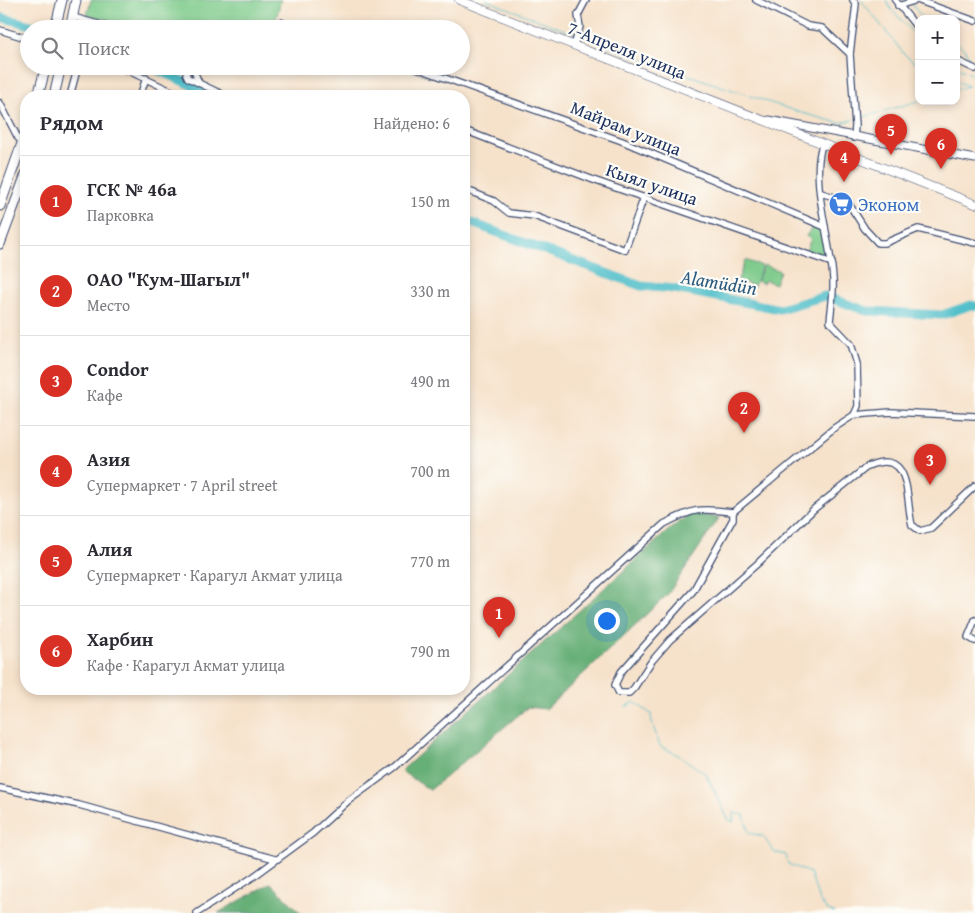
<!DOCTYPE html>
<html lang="ru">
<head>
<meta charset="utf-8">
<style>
	:root { --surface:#fff; --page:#f7f7f7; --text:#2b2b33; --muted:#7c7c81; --line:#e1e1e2; --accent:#d93025 }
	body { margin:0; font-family:"Gentium Book Plus",serif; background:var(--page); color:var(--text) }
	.controls { position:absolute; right:15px; top:15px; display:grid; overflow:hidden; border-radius:10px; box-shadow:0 2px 8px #0003 }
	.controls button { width:45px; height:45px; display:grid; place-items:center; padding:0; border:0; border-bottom:1px solid var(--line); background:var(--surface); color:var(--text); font:25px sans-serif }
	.you { position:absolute; left:606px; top:620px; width:18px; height:18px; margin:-12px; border:4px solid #fff; border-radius:50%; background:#1a73e8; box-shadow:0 0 0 8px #1a73e833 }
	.badge { display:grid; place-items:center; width:32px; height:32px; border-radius:50%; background:var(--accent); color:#fff; font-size:16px; font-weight:700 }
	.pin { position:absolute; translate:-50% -41px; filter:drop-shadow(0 1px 2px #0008) }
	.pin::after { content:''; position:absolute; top:26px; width:18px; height:15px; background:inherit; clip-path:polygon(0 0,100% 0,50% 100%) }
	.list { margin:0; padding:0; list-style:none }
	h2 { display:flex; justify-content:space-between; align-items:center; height:65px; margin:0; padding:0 20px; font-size:21px }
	h2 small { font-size:16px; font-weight:400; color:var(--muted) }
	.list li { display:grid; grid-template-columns:32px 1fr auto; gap:15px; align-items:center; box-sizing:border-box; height:90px; padding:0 20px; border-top:1px solid var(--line) }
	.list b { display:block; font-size:19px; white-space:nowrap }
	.list p { margin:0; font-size:16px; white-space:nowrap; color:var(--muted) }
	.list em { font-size:16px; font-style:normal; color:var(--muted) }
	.icon { flex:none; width:28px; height:28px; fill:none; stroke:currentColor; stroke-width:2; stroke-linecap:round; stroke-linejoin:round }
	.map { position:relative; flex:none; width:975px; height:913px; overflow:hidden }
	.search { position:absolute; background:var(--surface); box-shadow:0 2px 8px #0003; left:20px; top:20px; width:450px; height:55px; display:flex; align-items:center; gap:12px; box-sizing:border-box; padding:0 18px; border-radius:28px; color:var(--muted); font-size:19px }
	.panel { position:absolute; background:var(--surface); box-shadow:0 2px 8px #0003; left:20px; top:90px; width:450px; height:605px; border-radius:20px }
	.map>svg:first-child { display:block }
	.green { fill:#7ecb8b; stroke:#4c7d74 }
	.forest { fill:#66af77; stroke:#406f6a }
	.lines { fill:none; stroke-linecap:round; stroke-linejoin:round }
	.stream { stroke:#52bfca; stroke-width:1 }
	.river { stroke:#52bfca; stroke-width:9 }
	.minor-casing { stroke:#3c4a6e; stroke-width:8 }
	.tertiary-casing { stroke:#3c4a6e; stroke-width:9 }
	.secondary-casing { stroke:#3c4a6e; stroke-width:9 }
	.primary-casing { stroke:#3c4a6e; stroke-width:11 }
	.minor { stroke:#fff; stroke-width:5.5 }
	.tertiary { stroke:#fff; stroke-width:7 }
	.secondary { stroke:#fff; stroke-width:8 }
	.primary { stroke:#fff; stroke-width:9 }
	.labels { text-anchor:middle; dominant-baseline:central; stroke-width:4.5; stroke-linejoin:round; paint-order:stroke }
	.street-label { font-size:18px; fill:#1b2f5e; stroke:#fdfcf7 }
	.shop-label { font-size:18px; fill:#366cbe; stroke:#fdfcf7; text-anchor:start }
	.water-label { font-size:19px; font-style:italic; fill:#2c5a7e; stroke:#fdfcf7 }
</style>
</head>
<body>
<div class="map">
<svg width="975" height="913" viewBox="0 0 975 913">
	<rect width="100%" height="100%" fill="#fdfcf7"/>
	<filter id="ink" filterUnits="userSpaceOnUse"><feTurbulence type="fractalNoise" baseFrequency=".02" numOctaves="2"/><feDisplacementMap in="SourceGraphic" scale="10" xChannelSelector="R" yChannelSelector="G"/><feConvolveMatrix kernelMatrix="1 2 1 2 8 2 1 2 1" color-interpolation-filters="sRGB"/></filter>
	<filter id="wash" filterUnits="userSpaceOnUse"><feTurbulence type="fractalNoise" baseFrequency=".0096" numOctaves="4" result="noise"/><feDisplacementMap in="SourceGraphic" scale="20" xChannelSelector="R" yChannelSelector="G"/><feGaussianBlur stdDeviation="1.12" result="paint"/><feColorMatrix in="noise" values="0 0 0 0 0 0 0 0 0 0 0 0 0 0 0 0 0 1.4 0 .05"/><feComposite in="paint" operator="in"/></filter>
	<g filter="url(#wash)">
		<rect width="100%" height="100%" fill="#f6e2cb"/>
		<g class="green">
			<polygon points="91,0 281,0 273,29 148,29 87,15"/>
			<path d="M813,226c11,5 12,15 11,27l-4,2 -14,-5 5,-11 -5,-3z"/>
			<polygon points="745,260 762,266 754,286 738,280"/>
			<polygon points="764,265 780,271 775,284 765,280 763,283 757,281"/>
		</g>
		<g class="forest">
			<polygon points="692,513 719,518 668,594 546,709 528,707 430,790 401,771 670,529"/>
			<polygon points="271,883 301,913 218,913"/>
		</g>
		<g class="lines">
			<g class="stream">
				<polyline points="486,0 575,34"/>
				<polyline points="861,0 904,54 919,66"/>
				<polyline points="886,0 891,9 919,39"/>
				<polyline points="911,3 923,19"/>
				<polyline points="582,36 632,56 798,112 839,123 853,120"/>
				<polyline points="956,42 965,50 970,59"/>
				<polyline points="956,67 975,76"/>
				<polyline points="956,81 968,86"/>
				<polyline points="956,90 968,86"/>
				<polyline points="857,119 919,101"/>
				<path d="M626,707l8,-5 17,12 1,9 8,23 20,10 26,18 22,45 5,3 1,-9 10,2 5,18 14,3 11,16 12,3 2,9 22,9c6,13 7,36 24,40"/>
			</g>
			<g class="river">
				<polyline points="0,17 46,29"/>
				<polyline points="148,66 217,96"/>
				<polyline points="464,220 641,286 675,289 780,309 825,296 867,311 942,315 971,305 975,306"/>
			</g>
		</g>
	</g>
	<g filter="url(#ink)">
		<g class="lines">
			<defs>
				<g id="minor">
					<polyline points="756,0 808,26 822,28 850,54 855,126 854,138"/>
					<polyline points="895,0 919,30"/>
					<polyline points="898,6 917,0 975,21"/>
					<polyline points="73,17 115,29"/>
					<polyline points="276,29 280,22 301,29"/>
					<polyline points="0,30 29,39"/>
					<polyline points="574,45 580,27 578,15 586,0"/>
					<polyline points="850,54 856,4 853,0"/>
					<polyline points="956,60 975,69"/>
					<polyline points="118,66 182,96"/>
					<polyline points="189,66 186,74 188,78 226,96"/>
					<polyline points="192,66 199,83"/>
					<polyline points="254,66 257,66"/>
					<polyline points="411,66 622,141 825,227"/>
					<polyline points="70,96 78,66"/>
					<polyline points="140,96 146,78"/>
					<polyline points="0,103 18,138 26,146"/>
					<polyline points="464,130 596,181 832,263"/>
					<polyline points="464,189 494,201 509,213 534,216 625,250 644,197"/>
					<polyline points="821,193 847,201 865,229 878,243 885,243 918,229 975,243"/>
					<polyline points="854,415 891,412 975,416"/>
					<path d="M733,512v7l-40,72 -72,81 -6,13 4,8h10l5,-5 17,-26 19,-22 87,-76 57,-55 54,-43c45,-19 37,33 44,59l8,6 11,-3 44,-42"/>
					<polyline points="975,620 968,637 975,641"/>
					<polyline points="0,788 79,805 275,859"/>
					<path d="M197,913l56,-36 60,-44 35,-32 47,-34 269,-243c30,-16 36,-16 69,-12l101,-84 20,-13 4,-9 -1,-42 -6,-20 -21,-22c1,-14 4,-29 3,-43 -2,-39 -23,-97 -11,-134"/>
				</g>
				<polyline id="tertiary" points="769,120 975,159"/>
				<polyline id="secondary" points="459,0 975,204"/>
				<g id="primary">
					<polyline points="55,29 62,0"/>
					<polyline points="70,29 76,0"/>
					<polyline points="38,96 46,66"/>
					<polyline points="54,96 61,66"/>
					<polyline points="0,206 26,132"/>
					<polyline points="0,244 26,174"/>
				</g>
			</defs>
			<use href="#minor" class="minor-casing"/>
			<use href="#tertiary" class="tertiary-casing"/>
			<use href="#secondary" class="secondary-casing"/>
			<use href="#primary" class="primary-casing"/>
			<use href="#minor" class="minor"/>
			<use href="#tertiary" class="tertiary"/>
			<use href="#secondary" class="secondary"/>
			<use href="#primary" class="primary"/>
		</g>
	</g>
	<defs>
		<symbol id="supermarket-disc" viewBox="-11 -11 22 22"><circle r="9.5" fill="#3f7fe0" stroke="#fdfcf7"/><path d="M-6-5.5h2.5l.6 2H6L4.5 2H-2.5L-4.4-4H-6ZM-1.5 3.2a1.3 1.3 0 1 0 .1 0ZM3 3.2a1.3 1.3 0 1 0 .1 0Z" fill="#fff"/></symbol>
	</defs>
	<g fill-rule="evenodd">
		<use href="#supermarket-disc" x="827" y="190" width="28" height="28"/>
	</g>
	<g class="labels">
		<g class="street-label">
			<text transform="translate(627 50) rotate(22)">7-Апреля улица</text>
			<text transform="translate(626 128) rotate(22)">Майрам улица</text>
			<text transform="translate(652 184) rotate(19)">Кыял улица</text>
		</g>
		<g class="shop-label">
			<text x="858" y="204">Эконом</text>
		</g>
		<g class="water-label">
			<text transform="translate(719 282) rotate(9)">Alamüdün</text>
		</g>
	</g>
</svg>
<div class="controls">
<button>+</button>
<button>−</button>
</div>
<div class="you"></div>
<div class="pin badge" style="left:499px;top:638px">1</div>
<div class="pin badge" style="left:744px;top:433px">2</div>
<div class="pin badge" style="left:930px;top:485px">3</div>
<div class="pin badge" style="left:844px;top:182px">4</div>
<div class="pin badge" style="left:891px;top:155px">5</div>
<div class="pin badge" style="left:941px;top:169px">6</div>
<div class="search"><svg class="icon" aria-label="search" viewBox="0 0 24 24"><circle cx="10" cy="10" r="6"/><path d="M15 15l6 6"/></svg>Поиск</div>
<section class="panel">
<h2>Рядом<small>Найдено: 6</small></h2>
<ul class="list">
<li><span class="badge">1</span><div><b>ГСК № 46а</b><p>Парковка</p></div><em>150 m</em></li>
<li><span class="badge">2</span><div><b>ОАО &quot;Кум-Шагыл&quot;</b><p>Место</p></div><em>330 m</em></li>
<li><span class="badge">3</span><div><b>Condor</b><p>Кафе</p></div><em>490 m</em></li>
<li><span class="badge">4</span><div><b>Азия</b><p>Супермаркет · 7 April street</p></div><em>700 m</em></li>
<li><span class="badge">5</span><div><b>Алия</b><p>Супермаркет · Карагул Акмат улица</p></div><em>770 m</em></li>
<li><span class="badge">6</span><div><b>Харбин</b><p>Кафе · Карагул Акмат улица</p></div><em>790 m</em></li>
</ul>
</section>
</div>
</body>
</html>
